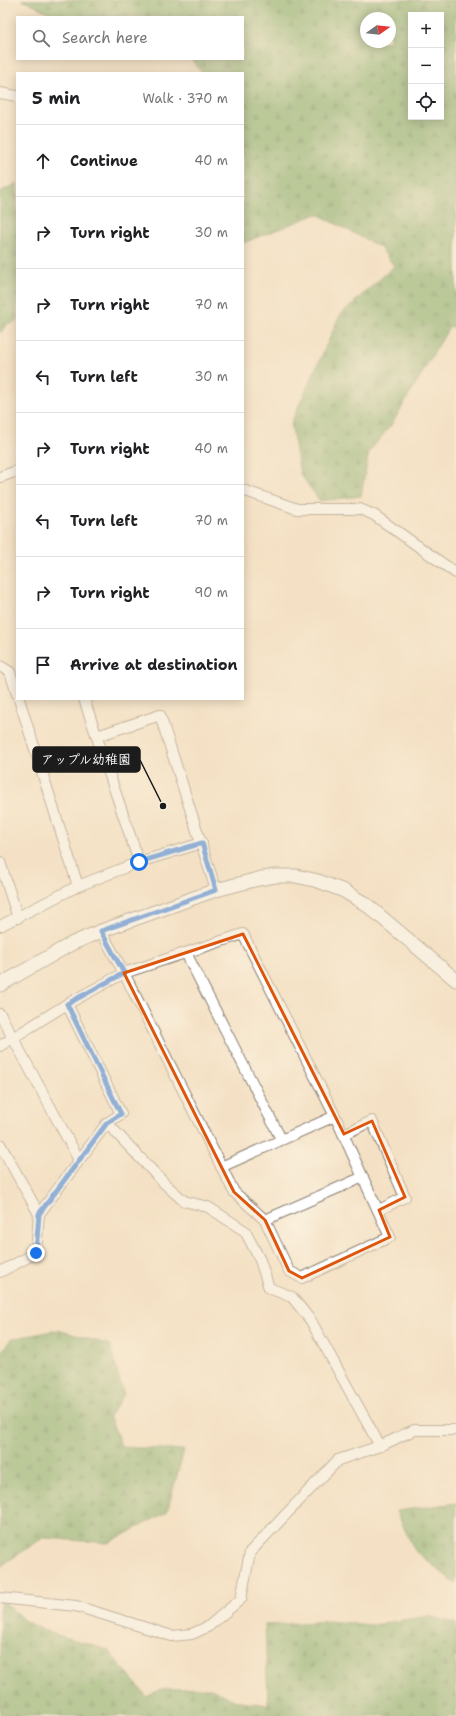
<!DOCTYPE html>
<html lang="en">
<head>
<meta charset="utf-8">
<style>
	:root { --surface:#fff; --page:#f6f6f6; --text:#202124; --muted:#757577; --line:#e0e0e0 }
	body { margin:0; font-family:"Shantell Sans","Klee One",sans-serif; background:var(--page); color:var(--text) }
	.controls { position:absolute; right:12px; top:12px; display:grid; overflow:hidden; border-radius:0px; box-shadow:0 2px 10px #0003 }
	.controls button { width:36px; height:36px; display:grid; place-items:center; padding:0; border:0; border-bottom:1px solid var(--line); background:var(--surface); color:var(--text); font:20px sans-serif }
	.compass { position:absolute; left:360px; top:12px; width:36px; height:36px; border-radius:50%; background:var(--surface); box-shadow:0 2px 10px #0003; rotate:75deg }
	.stop { position:absolute; width:12px; height:12px; margin:-9px; border:3px solid #1a73e8; border-radius:50%; background:#fff }
	.stop.end { background:#1a73e8; border-color:#fff; box-shadow:0 1px 4px #0008 }
	.list { margin:0; padding:0; list-style:none }
	h2 { display:flex; justify-content:space-between; align-items:center; height:52px; margin:0; padding:0 16px; font-size:17px }
	h2 small { font-size:13px; font-weight:400; color:var(--muted) }
	.list li { display:grid; grid-template-columns:26px 1fr auto; gap:12px; align-items:center; box-sizing:border-box; height:72px; padding:0 16px; border-top:1px solid var(--line) }
	.list b { display:block; font-size:15px; white-space:nowrap }
	.list em { font-size:13px; font-style:normal; color:var(--muted) }
	.icon { flex:none; width:22px; height:22px; fill:none; stroke:currentColor; stroke-width:2; stroke-linecap:round; stroke-linejoin:round }
	.map { position:relative; flex:none; width:456px; height:1716px; overflow:hidden }
	.search { position:absolute; background:var(--surface); box-shadow:0 2px 10px #0003; left:16px; top:16px; width:228px; height:44px; display:flex; align-items:center; gap:10px; box-sizing:border-box; padding:0 14px; border-radius:0px; color:var(--muted); font-size:15px }
	.panel { position:absolute; background:var(--surface); box-shadow:0 2px 10px #0003; left:16px; top:72px; width:228px; height:628px; border-radius:0px }
	.map>svg:first-child { display:block }
	.forest { fill:url(#forest-firs); stroke:#496240; fill-rule:evenodd }
	.lines { fill:none; stroke-linecap:round; stroke-linejoin:round }
	.minor-casing { stroke:#887e70; stroke-width:12 }
	.tertiary-casing { stroke:#887e70; stroke-width:15 }
	.minor { stroke:#fff; stroke-width:10 }
	.tertiary { stroke:#fff; stroke-width:13 }
	.route { stroke:#1a73e8; stroke-width:5 }
	.marked { fill:none; stroke:#de560d; stroke-width:3; stroke-linejoin:round }
	.leader { fill:none; stroke:#1c1c1c; stroke-width:1.5 }
	.callout-dot { fill:#1c1c1c; stroke:#fcf5e5; stroke-width:1.5 }
	.callout { fill:#1c1c1c; stroke:#1c1c1c; stroke-width:1.5 }
	.callout-label { font-size:13px; text-anchor:middle; font-weight:bold; fill:#fff }
</style>
</head>
<body>
<div class="map">
<svg width="456" height="1716" viewBox="0 0 456 1716">
	<defs>
		<pattern id="forest-firs" width="22" height="20" patternUnits="userSpaceOnUse"><rect width="22" height="20" fill="#76a964"/><path d="M5 1l3.5 6h-7zM16 11l3.5 6h-7z" fill="#608952"/></pattern>
	</defs>
	<rect width="100%" height="100%" fill="#fcf5e5"/>
	<filter id="ink" filterUnits="userSpaceOnUse"><feTurbulence type="fractalNoise" baseFrequency=".025" numOctaves="2"/><feDisplacementMap in="SourceGraphic" scale="8" xChannelSelector="R" yChannelSelector="G"/><feConvolveMatrix kernelMatrix="1 2 1 2 8 2 1 2 1" color-interpolation-filters="sRGB"/></filter>
	<filter id="wash" filterUnits="userSpaceOnUse"><feTurbulence type="fractalNoise" baseFrequency=".012" numOctaves="4" result="noise"/><feDisplacementMap in="SourceGraphic" scale="16" xChannelSelector="R" yChannelSelector="G"/><feGaussianBlur stdDeviation="0.9" result="paint"/><feColorMatrix in="noise" values="0 0 0 0 0 0 0 0 0 0 0 0 0 0 0 0 0 1.4 0 .05"/><feComposite in="paint" operator="in"/></filter>
	<g filter="url(#wash)">
		<rect width="100%" height="100%" fill="#f4e1c5"/>
		<g class="forest">
			<path d="M22,0h434v328l-6,-2 -58,98 -23,28 -8,44 -41,5 -20,-27 -9,-51 49,-108 54,-49 -14,-19 -63,-33 -74,29v-170h-41l-11,-14h52v-42h-185zM411,15h30v102h-30zM366,18h24v24h-24z"/>
			<polygon points="17,183 17,321 7,324 0,333 0,192"/>
			<polygon points="58,1330 110,1345 124,1395 109,1416 122,1447 184,1450 167,1512 108,1543 43,1538 7,1562 0,1569 0,1353 11,1339"/>
			<polygon points="456,1503 456,1584 415,1551 396,1511"/>
			<polygon points="0,1598 24,1620 51,1633 108,1650 147,1697 160,1689 211,1688 234,1700 268,1705 265,1625 329,1621 372,1625 428,1616 456,1623 456,1716 0,1716"/>
		</g>
	</g>
	<g filter="url(#ink)">
		<g class="lines">
			<defs>
				<g id="minor">
					<polyline points="0,93 17,96"/>
					<polyline points="0,477 17,471"/>
					<polyline points="243,490 297,509 360,509 374,515 456,573"/>
					<polyline points="0,666 10,672 17,694"/>
					<polyline points="19,699 78,886"/>
					<polyline points="84,699 139,862"/>
					<polyline points="97,736 160,715 216,890"/>
					<polyline points="0,862 18,918"/>
					<polyline points="0,926 78,886 139,862 202,843"/>
					<polyline points="186,953 281,1139"/>
					<polyline points="0,1014 79,1160"/>
					<polyline points="0,1046 67,1004 124,973 243,934 335,1116 390,1237 302,1278 289,1271 265,1220 234,1192 124,973 101,931"/>
					<polyline points="107,1123 165,1184 184,1201 208,1207 245,1231 260,1260 269,1288 292,1297 311,1321 380,1446"/>
					<polyline points="344,1134 372,1121 405,1197 379,1210"/>
					<polyline points="0,1144 39,1214 36,1253 0,1272"/>
					<polyline points="221,1167 335,1116"/>
					<polyline points="39,1214 107,1123 121,1114 67,1004"/>
					<polyline points="265,1220 363,1177"/>
					<polyline points="0,1598 76,1606 172,1636 192,1634 209,1626 241,1599 250,1552 338,1460 380,1446 414,1430 456,1430"/>
				</g>
				<polyline id="tertiary" points="0,985 71,944 101,931 216,890 258,879 275,876 296,876 318,881 344,891 367,905 456,980"/>
			</defs>
			<use href="#minor" class="minor-casing"/>
			<use href="#tertiary" class="tertiary-casing"/>
			<use href="#minor" class="minor"/>
			<use href="#tertiary" class="tertiary"/>
		</g>
	</g>
	<g class="lines" filter="url(#ink)">
		<polyline class="route" points="36,1253 39,1214 107,1123 121,1114 67,1004 124,973 101,931 216,890 202,843 139,862"/>
	</g>
	<path d="M0 0H456V1716H0ZM243,934l101,200 28,-13 33,76 -26,13 11,27 -88,41 -13,-7 -24,-51 -31,-28 -110,-219z" fill="#f4e1c5" fill-opacity=".55" fill-rule="evenodd"/>
	<path class="marked" d="M243,934l101,200 28,-13 33,76 -26,13 11,27 -88,41 -13,-7 -24,-51 -31,-28 -110,-219z"/>
	<path class="leader" d="M163 806L140 760"/>
	<circle class="callout-dot" cx="163" cy="806" r="4"/>
	<rect class="callout" x="33" y="747" width="107" height="25" rx="4"/>
	<g class="callout-label">
		<text x="86" y="764">アップル幼稚園</text>
	</g>
</svg>
<div class="controls">
<button>+</button>
<button>−</button>
<button><svg class="icon" aria-label="locate" viewBox="0 0 24 24"><circle cx="12" cy="12" r="6"/><path d="M12 2v4M12 18v4M2 12h4M18 12h4"/></svg></button>
</div>
<svg class="compass" viewBox="-18 -18 36 36"><path d="M0-13l5 13h-10z" fill="#e53935"/><path d="M0 13l5-13h-10z" fill="#757577"/></svg>
<div class="stop" style="left:139px;top:862px"></div>
<div class="stop end" style="left:36px;top:1253px"></div>
<div class="search"><svg class="icon" aria-label="search" viewBox="0 0 24 24"><circle cx="10" cy="10" r="6"/><path d="M15 15l6 6"/></svg>Search here</div>
<section class="panel">
<h2>5 min<small>Walk · 370 m</small></h2>
<ul class="list">
<li><svg class="icon" aria-label="ahead" viewBox="0 0 24 24"><path d="M12 20V5M6 11l6-6 6 6"/></svg><div><b>Continue</b></div><em>40 m</em></li>
<li><svg class="icon" aria-label="right" viewBox="0 0 24 24"><path d="M7 20v-9h11M14 6l5 5-5 5"/></svg><div><b>Turn right</b></div><em>30 m</em></li>
<li><svg class="icon" aria-label="right" viewBox="0 0 24 24"><path d="M7 20v-9h11M14 6l5 5-5 5"/></svg><div><b>Turn right</b></div><em>70 m</em></li>
<li><svg class="icon" aria-label="left" viewBox="0 0 24 24"><path d="M17 20v-9H6M10 6l-5 5 5 5"/></svg><div><b>Turn left</b></div><em>30 m</em></li>
<li><svg class="icon" aria-label="right" viewBox="0 0 24 24"><path d="M7 20v-9h11M14 6l5 5-5 5"/></svg><div><b>Turn right</b></div><em>40 m</em></li>
<li><svg class="icon" aria-label="left" viewBox="0 0 24 24"><path d="M17 20v-9H6M10 6l-5 5 5 5"/></svg><div><b>Turn left</b></div><em>70 m</em></li>
<li><svg class="icon" aria-label="right" viewBox="0 0 24 24"><path d="M7 20v-9h11M14 6l5 5-5 5"/></svg><div><b>Turn right</b></div><em>90 m</em></li>
<li><svg class="icon" aria-label="arrive" viewBox="0 0 24 24"><path d="M6 21V4h12l-3 4 3 4H6"/></svg><div><b>Arrive at destination</b></div></li>
</ul>
</section>
</div>
</body>
</html>
